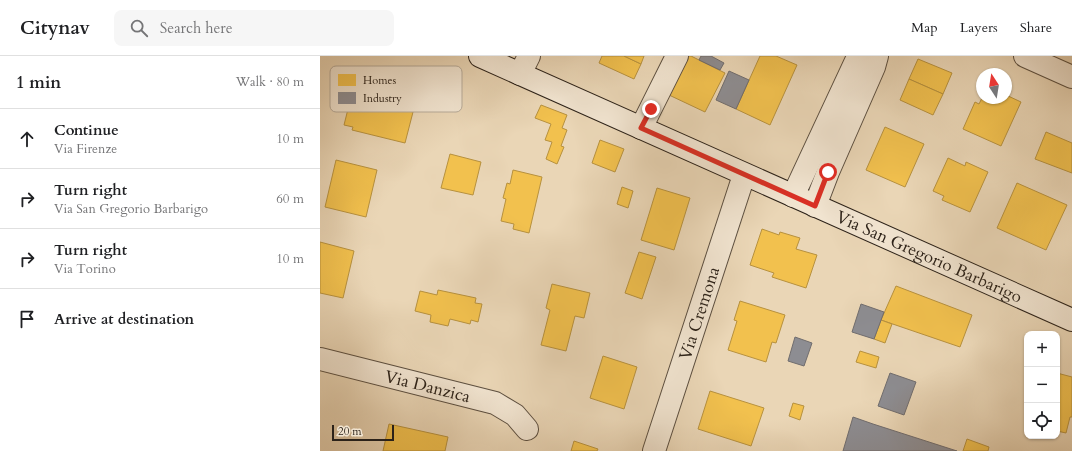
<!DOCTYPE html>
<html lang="en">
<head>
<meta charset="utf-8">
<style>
	:root { --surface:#fff; --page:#f6f6f6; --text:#202124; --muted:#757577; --line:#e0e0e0 }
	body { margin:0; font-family:Cardo,serif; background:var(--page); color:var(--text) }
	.controls { position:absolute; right:12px; bottom:12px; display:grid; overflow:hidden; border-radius:8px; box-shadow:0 1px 3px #0004 }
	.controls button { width:36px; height:36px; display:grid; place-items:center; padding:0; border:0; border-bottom:1px solid var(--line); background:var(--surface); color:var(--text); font:20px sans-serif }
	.compass { position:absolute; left:656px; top:12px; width:36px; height:36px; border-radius:50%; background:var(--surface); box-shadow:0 1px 3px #0004; rotate:348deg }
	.scale { position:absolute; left:12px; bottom:10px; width:62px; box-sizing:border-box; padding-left:4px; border:2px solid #2c2219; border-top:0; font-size:11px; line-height:14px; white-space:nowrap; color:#2c2219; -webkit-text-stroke:3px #f1e4d0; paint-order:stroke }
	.stop { position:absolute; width:12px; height:12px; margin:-9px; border:3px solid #d93025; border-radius:50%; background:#fff }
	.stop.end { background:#d93025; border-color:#fff; box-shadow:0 1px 4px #0008 }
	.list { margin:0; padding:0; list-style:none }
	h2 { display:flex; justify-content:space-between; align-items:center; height:52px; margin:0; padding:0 16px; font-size:17px }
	h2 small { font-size:13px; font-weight:400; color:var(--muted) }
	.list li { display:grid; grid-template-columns:26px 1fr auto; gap:12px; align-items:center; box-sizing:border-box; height:60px; padding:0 16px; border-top:1px solid var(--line) }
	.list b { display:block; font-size:15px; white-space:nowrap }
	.list p { margin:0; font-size:13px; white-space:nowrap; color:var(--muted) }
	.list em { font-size:13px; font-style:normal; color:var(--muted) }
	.icon { flex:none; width:22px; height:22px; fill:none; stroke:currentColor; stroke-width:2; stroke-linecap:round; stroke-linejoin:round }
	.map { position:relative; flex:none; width:752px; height:395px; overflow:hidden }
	header { display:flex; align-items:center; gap:24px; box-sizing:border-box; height:56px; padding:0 20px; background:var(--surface); border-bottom:1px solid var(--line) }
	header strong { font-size:19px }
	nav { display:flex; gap:22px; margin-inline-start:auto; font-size:14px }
	.search { width:280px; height:36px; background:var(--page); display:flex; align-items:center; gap:10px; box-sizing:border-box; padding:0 14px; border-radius:8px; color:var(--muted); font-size:15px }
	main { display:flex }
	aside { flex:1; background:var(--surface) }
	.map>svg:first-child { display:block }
	.homes { fill:#f2c14e; stroke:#b7913e }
	.industry { fill:#8d8d92; stroke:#706d6e }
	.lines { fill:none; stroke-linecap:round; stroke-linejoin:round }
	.street-casing { stroke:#5c4f40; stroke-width:24 }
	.secondary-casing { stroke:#2c2219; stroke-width:24 }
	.street { stroke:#f1e4d0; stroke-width:22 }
	.secondary { stroke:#f1e4d0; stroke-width:22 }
	.route { stroke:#d93025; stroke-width:5 }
	.labels { text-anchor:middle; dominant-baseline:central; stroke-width:4; stroke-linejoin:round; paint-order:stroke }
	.street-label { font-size:17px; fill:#2c2219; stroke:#f1e4d0 }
	.key { fill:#f1e4d0; stroke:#b6aa99; stroke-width:1 }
	.key-label { font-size:11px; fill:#2c2219 }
</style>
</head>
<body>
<header>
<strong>Citynav</strong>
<div class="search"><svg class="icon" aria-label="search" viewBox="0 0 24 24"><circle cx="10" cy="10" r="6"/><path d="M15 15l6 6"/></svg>Search here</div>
<nav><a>Map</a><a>Layers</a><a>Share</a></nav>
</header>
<main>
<aside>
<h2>1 min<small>Walk · 80 m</small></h2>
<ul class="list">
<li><svg class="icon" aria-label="ahead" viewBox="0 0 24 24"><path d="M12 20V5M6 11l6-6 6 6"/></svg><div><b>Continue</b><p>Via Firenze</p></div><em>10 m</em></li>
<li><svg class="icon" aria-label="right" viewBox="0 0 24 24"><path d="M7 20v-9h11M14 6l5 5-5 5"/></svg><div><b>Turn right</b><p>Via San Gregorio Barbarigo</p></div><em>60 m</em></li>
<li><svg class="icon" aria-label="right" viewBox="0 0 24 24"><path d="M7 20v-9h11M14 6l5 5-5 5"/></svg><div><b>Turn right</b><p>Via Torino</p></div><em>10 m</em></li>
<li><svg class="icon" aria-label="arrive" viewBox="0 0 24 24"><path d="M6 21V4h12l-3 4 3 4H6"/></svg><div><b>Arrive at destination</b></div></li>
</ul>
</aside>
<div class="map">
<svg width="752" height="395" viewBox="0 0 752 395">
	<rect width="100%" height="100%" fill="#ead6b6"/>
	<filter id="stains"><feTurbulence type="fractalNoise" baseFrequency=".005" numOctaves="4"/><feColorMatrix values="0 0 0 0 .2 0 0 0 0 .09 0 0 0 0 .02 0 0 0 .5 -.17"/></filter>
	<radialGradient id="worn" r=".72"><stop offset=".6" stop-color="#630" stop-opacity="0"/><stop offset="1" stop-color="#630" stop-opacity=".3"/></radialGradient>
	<g class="homes">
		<polygon points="282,0 304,0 321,8 314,23 279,7"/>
		<polygon points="304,0 324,0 321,8"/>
		<polygon points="368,0 371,0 405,17 385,56 349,39"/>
		<polygon points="440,0 456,0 477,9 450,69 416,53"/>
		<polygon points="598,3 632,17 623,38 589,23"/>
		<polygon points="589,23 623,38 613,59 580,44"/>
		<polygon points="686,39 701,46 681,90 643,73 655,46 659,48 662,42 686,42"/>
		<polygon points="31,41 93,56 85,87 32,74 33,71 24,69"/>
		<polygon points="221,49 247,59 242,72 247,74 241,90 244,91 237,108 226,103 232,86 225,84 231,68 215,62"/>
		<polygon points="565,71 604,88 585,131 546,114"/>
		<polygon points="726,76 752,87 752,117 715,103"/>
		<polygon points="280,84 304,93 295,116 272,107"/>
		<polygon points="130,98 161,106 153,139 121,132"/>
		<polygon points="628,102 645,110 646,106 668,116 650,156 622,144 624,140 613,135"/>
		<polygon points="16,104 57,114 46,161 5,151"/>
		<polygon points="193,114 222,121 209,177 193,173 194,168 181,165 186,143 183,142 187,127 190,128"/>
		<polygon points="697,127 747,149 726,194 677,172"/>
		<polygon points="302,131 313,135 308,152 297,148"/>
		<polygon points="337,132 370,142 354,194 321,184"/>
		<polygon points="442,173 459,179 460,176 480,182 476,193 497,199 486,232 452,221 454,217 430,209"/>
		<polygon points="0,186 34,195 23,242 0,237"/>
		<polygon points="319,196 336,201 322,243 305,237"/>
		<polygon points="232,228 270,237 264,262 255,260 246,295 221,289 230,254 226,252"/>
		<polygon points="576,230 652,259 640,291 561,264"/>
		<polygon points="118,234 156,242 155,247 162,248 158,266 151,264 150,268 130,263 128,270 110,266 111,259 95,255 100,235 117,239"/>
		<polygon points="420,245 465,259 456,287 452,286 446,306 408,294 417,265 414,264"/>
		<polygon points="561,264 572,268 565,287 554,283"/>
		<polygon points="540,295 559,301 556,312 536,306"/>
		<polygon points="283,300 317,311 304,353 270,342"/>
		<polygon points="737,317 752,321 752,361 750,361 746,377 737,375"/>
		<polygon points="390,335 444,352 431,390 378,373"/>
		<polygon points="473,347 484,350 480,364 469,360"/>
		<polygon points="69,368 128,381 125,395 63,395"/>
		<polygon points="647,383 669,391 668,395 643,395"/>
		<polygon points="254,385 278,393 277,395 251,395"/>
	</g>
	<g class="industry">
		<polygon points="381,0 391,0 404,7 400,14 379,4"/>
		<polygon points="409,15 429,24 416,53 396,44"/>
		<polygon points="541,248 564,256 554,283 532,276"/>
		<polygon points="475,281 492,287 484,310 468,305"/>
		<polygon points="570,317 596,326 584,359 558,350"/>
		<polygon points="533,361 553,368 637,395 523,395"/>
	</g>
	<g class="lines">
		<defs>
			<g id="street">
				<polyline points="705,0 752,21"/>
				<polyline points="200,18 209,0"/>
				<polyline points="321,72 357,0"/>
				<polyline points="473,140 536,5 540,0"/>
				<polyline points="495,150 508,116 554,11 557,0"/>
				<path id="s1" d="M0,303l175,44 20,12 12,14"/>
				<path id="s2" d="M334,395l90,-276"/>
			</g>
			<g id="secondary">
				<path id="s3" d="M160,0l592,264"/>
			</g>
		</defs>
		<use href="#street" class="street-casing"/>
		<use href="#secondary" class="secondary-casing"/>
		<use href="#street" class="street"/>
		<use href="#secondary" class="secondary"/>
	</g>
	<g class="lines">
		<polyline class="route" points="331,53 321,72 495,150 508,116"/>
	</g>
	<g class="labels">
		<g class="street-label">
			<text stroke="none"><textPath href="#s3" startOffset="492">Via San Gregorio Barbarigo</textPath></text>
			<text stroke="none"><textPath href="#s2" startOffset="145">Via Cremona</textPath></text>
			<text stroke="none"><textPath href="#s1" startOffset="111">Via Danzica</textPath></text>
		</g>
	</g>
	<rect x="10" y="10" width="132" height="46" rx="6" class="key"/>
	<rect x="18" y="18" width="18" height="12" fill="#f2c14e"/>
	<rect x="18" y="36" width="18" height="12" fill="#8d8d92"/>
	<g class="key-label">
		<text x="43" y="28">Homes</text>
		<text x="43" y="46">Industry</text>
	</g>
	<rect width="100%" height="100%" filter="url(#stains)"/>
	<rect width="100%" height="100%" fill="url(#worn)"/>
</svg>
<div class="controls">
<button>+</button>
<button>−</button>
<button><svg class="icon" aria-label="locate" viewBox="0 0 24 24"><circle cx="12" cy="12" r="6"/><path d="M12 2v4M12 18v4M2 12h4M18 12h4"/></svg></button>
</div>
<svg class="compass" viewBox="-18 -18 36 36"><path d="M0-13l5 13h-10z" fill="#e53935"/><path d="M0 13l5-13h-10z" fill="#757577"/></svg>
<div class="scale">20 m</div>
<div class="stop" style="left:508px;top:116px"></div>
<div class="stop end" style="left:331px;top:53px"></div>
</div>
</main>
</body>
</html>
